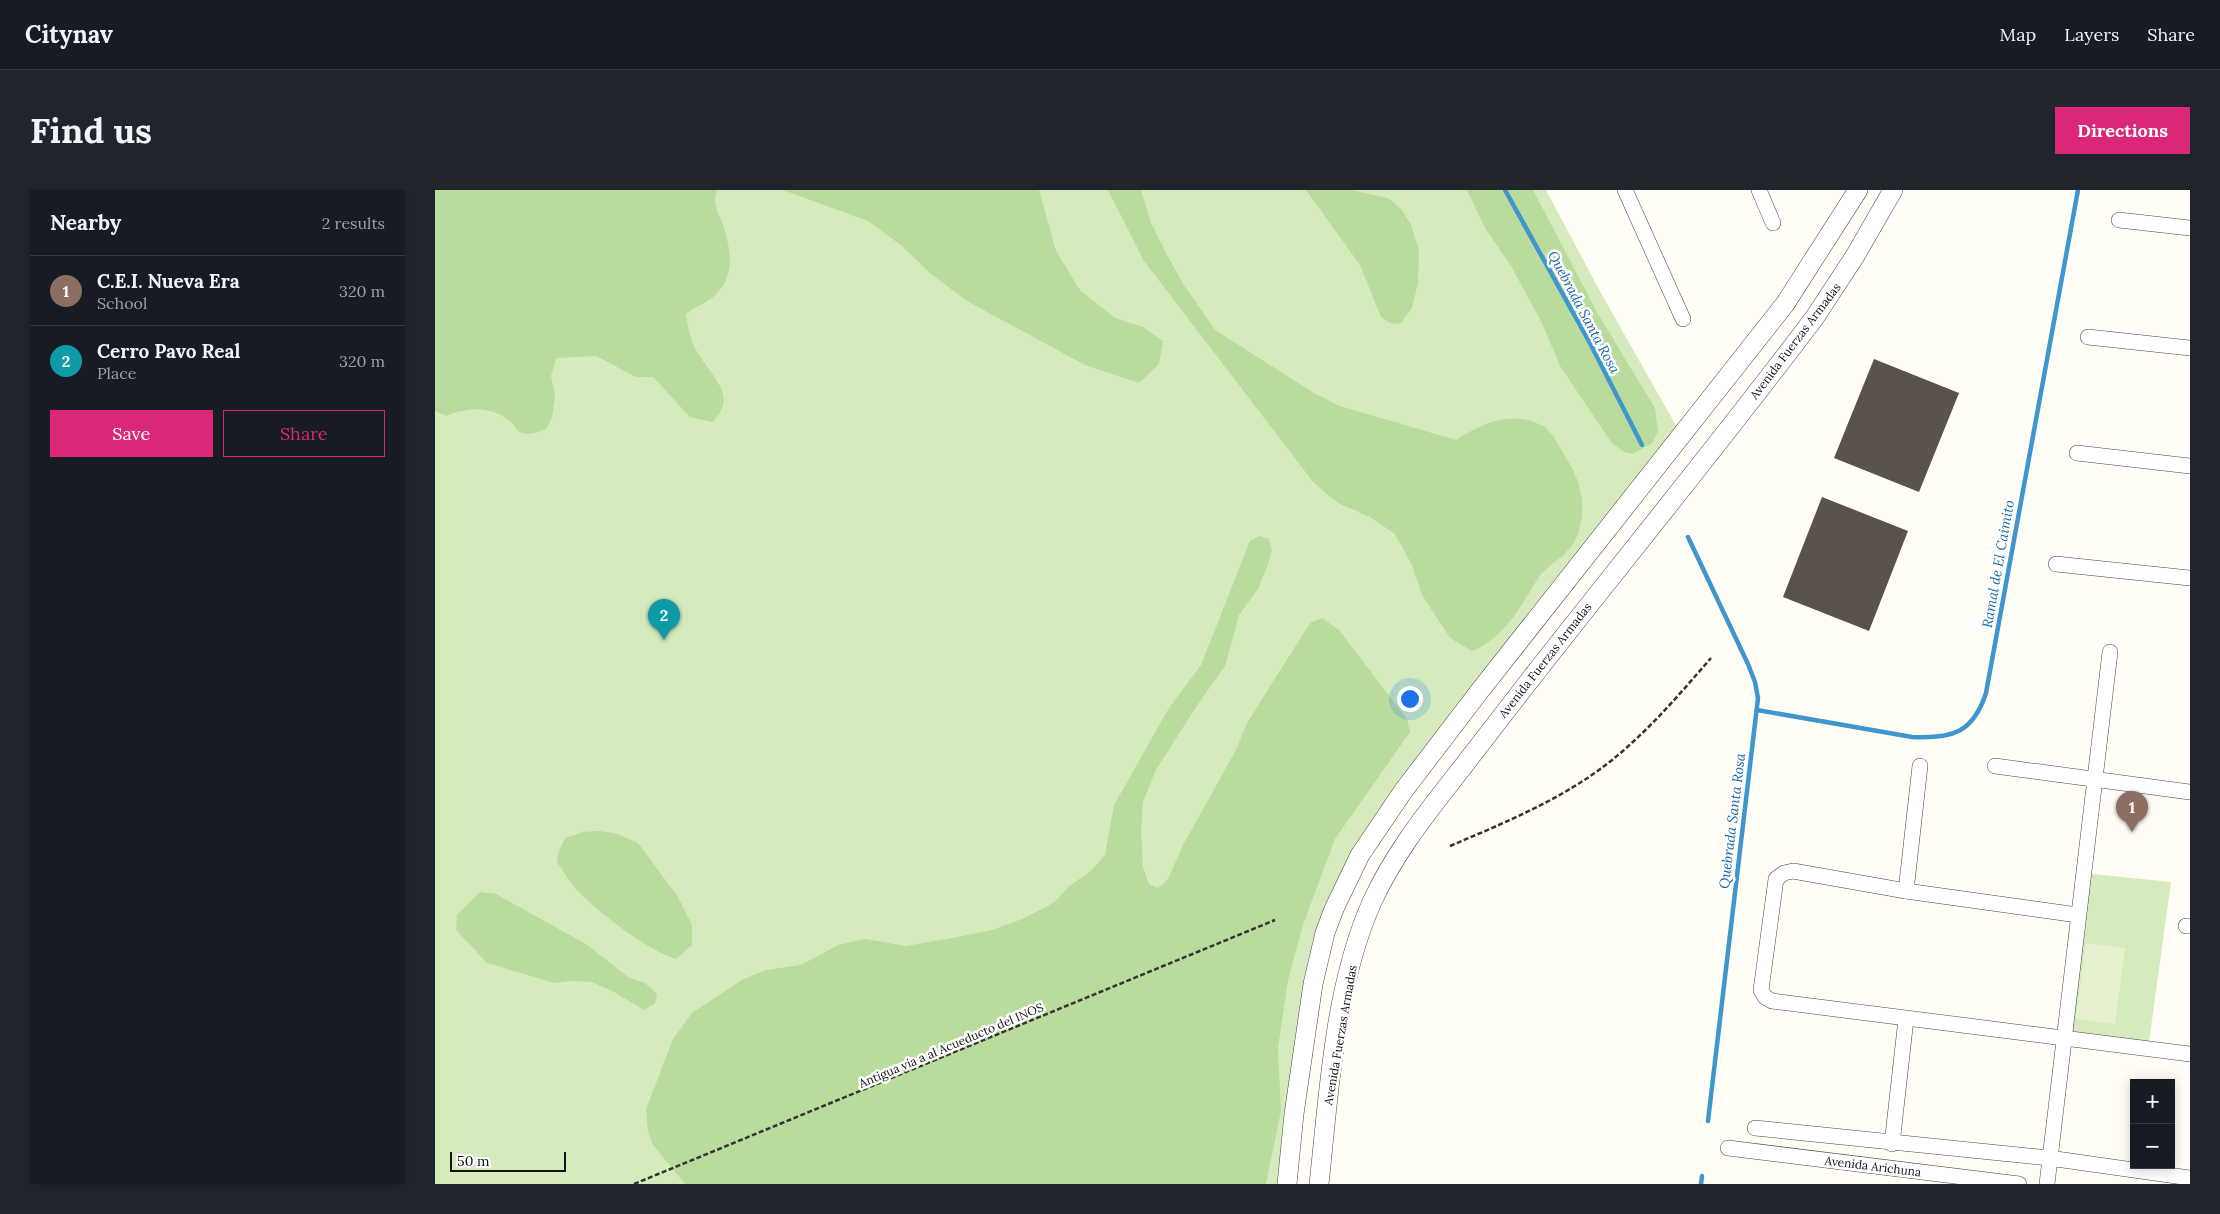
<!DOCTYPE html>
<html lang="en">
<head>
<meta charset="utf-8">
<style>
	:root { --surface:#171b24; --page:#20242c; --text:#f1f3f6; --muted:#9ea1a6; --line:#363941; --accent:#db2777 }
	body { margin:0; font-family:Lora,serif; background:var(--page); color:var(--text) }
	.controls { position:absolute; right:15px; bottom:15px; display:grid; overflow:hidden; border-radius:0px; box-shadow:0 2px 12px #0003 }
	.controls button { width:45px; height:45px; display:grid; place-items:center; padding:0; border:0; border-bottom:1px solid var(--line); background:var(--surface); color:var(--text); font:25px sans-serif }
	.scale { position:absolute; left:15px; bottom:12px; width:116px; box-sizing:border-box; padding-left:5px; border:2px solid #111; border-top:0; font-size:14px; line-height:18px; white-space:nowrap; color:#111; -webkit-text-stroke:4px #fff; paint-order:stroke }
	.you { position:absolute; left:974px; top:508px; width:18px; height:18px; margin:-12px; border:4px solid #fff; border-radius:50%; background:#1a73e8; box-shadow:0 0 0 8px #1a73e833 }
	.badge { display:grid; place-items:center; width:32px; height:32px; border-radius:50%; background:var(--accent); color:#fff; font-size:16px; font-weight:700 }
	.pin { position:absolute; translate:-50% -41px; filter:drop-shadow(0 1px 2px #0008) }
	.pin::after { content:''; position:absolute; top:26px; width:18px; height:15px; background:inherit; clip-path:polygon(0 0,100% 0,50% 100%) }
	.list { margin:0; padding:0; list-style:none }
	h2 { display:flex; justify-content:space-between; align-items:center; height:65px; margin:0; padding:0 20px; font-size:21px }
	h2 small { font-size:16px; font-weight:400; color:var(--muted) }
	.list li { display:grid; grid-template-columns:32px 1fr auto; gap:15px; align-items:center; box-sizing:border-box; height:70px; padding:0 20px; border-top:1px solid var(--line) }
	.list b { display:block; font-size:19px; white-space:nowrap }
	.list p { margin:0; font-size:16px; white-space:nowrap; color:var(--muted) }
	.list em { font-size:16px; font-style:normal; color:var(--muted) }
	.actions { display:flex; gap:10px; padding:15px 20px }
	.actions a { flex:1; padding:11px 0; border:1px solid var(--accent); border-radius:0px; text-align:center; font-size:18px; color:var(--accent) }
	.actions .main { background:var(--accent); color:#fff }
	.map { position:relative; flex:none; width:1755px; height:994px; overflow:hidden; border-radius:0px }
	header { display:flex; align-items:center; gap:30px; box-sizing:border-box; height:70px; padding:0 25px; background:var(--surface); border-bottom:1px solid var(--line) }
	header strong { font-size:24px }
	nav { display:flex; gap:28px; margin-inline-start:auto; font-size:18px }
	.intro { display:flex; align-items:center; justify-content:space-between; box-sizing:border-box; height:120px; padding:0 30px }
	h1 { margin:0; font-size:35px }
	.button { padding:12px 22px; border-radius:0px; background:var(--accent); color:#fff; font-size:18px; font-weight:700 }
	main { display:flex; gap:30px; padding:0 30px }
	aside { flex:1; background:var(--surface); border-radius:0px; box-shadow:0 2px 12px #0003 }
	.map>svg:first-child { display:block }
	.green { fill:#d5ebbd }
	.forest { fill:#b9dc9c }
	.pitch { fill:#e6f2cf }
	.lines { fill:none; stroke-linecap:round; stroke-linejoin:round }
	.stream { stroke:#3f96cf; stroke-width:4.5 }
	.building { fill:#5a524d }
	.minor-casing { stroke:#444; stroke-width:16 }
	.tertiary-casing { stroke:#444; stroke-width:20 }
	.path { stroke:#333; stroke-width:2.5; stroke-dasharray:5 2.5; stroke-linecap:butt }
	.minor { stroke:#fff; stroke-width:15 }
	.tertiary { stroke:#fff; stroke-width:19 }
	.labels { text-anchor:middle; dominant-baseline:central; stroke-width:5; stroke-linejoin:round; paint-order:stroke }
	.street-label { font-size:12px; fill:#111; stroke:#fff }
	.water-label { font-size:14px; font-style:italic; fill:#1768a6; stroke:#fff }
</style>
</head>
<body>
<header>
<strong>Citynav</strong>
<nav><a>Map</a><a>Layers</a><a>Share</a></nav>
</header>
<div class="intro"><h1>Find us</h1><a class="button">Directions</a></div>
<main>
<aside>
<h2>Nearby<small>2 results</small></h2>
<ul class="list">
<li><span class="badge" style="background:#8d6e63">1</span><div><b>C.E.I. Nueva Era</b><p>School</p></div><em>320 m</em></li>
<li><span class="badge" style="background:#0f9aa8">2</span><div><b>Cerro Pavo Real</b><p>Place</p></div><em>320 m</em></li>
</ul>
<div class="actions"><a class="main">Save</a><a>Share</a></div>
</aside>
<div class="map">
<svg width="1755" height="994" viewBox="0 0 1755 994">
	<rect width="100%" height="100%" fill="#fffdf5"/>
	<g class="green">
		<polygon points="0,0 1111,0 1167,105 1247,246 1047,498 899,719 852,994 0,994"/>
		<polygon points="1648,683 1736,692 1713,859 1628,848"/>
	</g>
	<g class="forest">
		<path d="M0,0h282c-4,11 -1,18 4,29 10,28 17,61 -12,81 -7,5 -16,8 -23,14 2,14 5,29 13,41 15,23 39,43 13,67l-22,-5 -37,-40h-17l-40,-21 -40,2 -5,18 4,19 -3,23 -6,11c-8,3 -18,7 -26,3 -5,-3 -7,-9 -11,-12 -21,-14 -40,-13 -63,-4l-11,-5z"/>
		<polygon points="348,0 604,0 621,61 645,100 680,128 708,137 728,151 724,174 704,193 650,175 532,111 496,84 467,56 433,31"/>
		<path d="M673,0h33l10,33 16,32 17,30 31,45 99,63 26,13 116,34c23,-15 50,-28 78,-18 4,2 10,3 13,7 9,9 14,21 21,32 14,23 19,49 9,75 -8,21 -30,27 -40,44 -18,29 -33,58 -65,71l-22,-13 -28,-43 -10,-30 -17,-31 -25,-17 -32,-14 -24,-20 -170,-222z"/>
		<polygon points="871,0 916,0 953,8 967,20 976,35 984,60 983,93 977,118 965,134 955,133 946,127 925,75"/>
		<polygon points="1032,0 1098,0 1163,124 1220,218 1223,242 1217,253 1198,264 1189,262 1176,252 1125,176 1107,133 1076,76 1050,38"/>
		<polygon points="825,346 834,349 837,360 833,374 823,399 804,425 790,476 763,514 721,580 708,612 706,640 708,677 714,694 723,698 733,689 748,655 800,562 812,533 875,433 887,428 904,440 972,529 975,542 900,649 868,735 853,790 843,858 846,921 831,994 250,994 218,955 213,941 211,919 238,849 257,823 307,790 331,780 366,775 403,755 430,749 471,756 512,749 557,740 587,729 620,712 633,697 657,680 670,665 679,615 734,518 766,475 815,351"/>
		<path d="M164,641l16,2 23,10 40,54 14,28v20l-16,14c-28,-8 -81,-49 -101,-71 -7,-8 -12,-18 -18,-26l2,-11 6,-13 18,-6z"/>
		<polygon points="45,702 61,704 151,754 193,787 210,793 222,804 220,813 209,820 179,802 157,792 136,791 119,793 52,773 21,740 22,725"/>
	</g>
	<polygon class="pitch" points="1651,753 1690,758 1680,834 1641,829"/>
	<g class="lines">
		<g class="stream">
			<polyline points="1070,0 1156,155 1207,255"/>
			<polyline points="1253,347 1313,474 1320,492 1323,508 1273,931"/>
			<path d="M1322,520l155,27c40,2 61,-4 74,-44l92,-503"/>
			<polyline points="1266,994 1267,986"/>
		</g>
	</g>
	<g class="building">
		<polygon points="1439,169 1524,203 1484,302 1399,268"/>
		<polygon points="1387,307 1473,341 1434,441 1348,407"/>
	</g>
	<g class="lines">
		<defs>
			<g id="minor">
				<polyline points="1190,0 1248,129"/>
				<polyline points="1324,0 1338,33"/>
				<polyline points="1684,30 1755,38"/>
				<polyline points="1653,147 1755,158"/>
				<polyline points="1642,263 1755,276"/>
				<polyline points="1621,374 1755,388"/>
				<polyline points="1560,576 1755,602"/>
				<polyline points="1471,701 1485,576"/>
				<polyline points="1643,725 1471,701 1358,681 1349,683 1341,689 1326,800 1330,807 1337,811 1755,864"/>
				<polyline points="1751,736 1755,736"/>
				<polyline points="1320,938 1614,968 1755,988"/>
				<polyline points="1457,954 1471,829"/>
				<polyline points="1293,958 1584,994"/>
				<polyline points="1612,994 1675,462"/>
			</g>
			<g id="tertiary">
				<polyline points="852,994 859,924 878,794 890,743 899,719 925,665 969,600 1047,498 1350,114 1423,0"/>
				<path d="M884,994c10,-91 15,-197 53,-282 20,-44 49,-82 79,-120 25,-32 50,-65 75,-97 96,-123 195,-243 289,-368l40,-61 38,-66"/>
			</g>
		</defs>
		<use href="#minor" class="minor-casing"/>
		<use href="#tertiary" class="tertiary-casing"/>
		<g class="path">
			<path d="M1015,656c61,-26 125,-52 175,-97 32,-28 59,-60 86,-91"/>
			<polyline points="199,994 840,730"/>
		</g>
		<use href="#minor" class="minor"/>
		<use href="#tertiary" class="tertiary"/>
	</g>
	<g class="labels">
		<g class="street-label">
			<text transform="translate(1360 151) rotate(-53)">Avenida Fuerzas Armadas</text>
			<text transform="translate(1110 470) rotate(-52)">Avenida Fuerzas Armadas</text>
			<text transform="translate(905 845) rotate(-80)">Avenida Fuerzas Armadas</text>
			<text transform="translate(516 855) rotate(-23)">Antigua vía a al Acueducto del INOS</text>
			<text transform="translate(1438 976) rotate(7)">Avenida Arichuna</text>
		</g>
		<g class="water-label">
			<text transform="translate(1149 122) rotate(62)">Quebrada Santa Rosa</text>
			<text transform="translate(1563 374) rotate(-80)">Ramal de El Caimito</text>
			<text transform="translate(1297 631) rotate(-83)">Quebrada Santa Rosa</text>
		</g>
	</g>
</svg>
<div class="controls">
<button>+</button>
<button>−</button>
</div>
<div class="scale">50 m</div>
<div class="you"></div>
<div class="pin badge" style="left:1697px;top:642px;background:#8d6e63">1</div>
<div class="pin badge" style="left:229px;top:450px;background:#0f9aa8">2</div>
</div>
</main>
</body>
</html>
